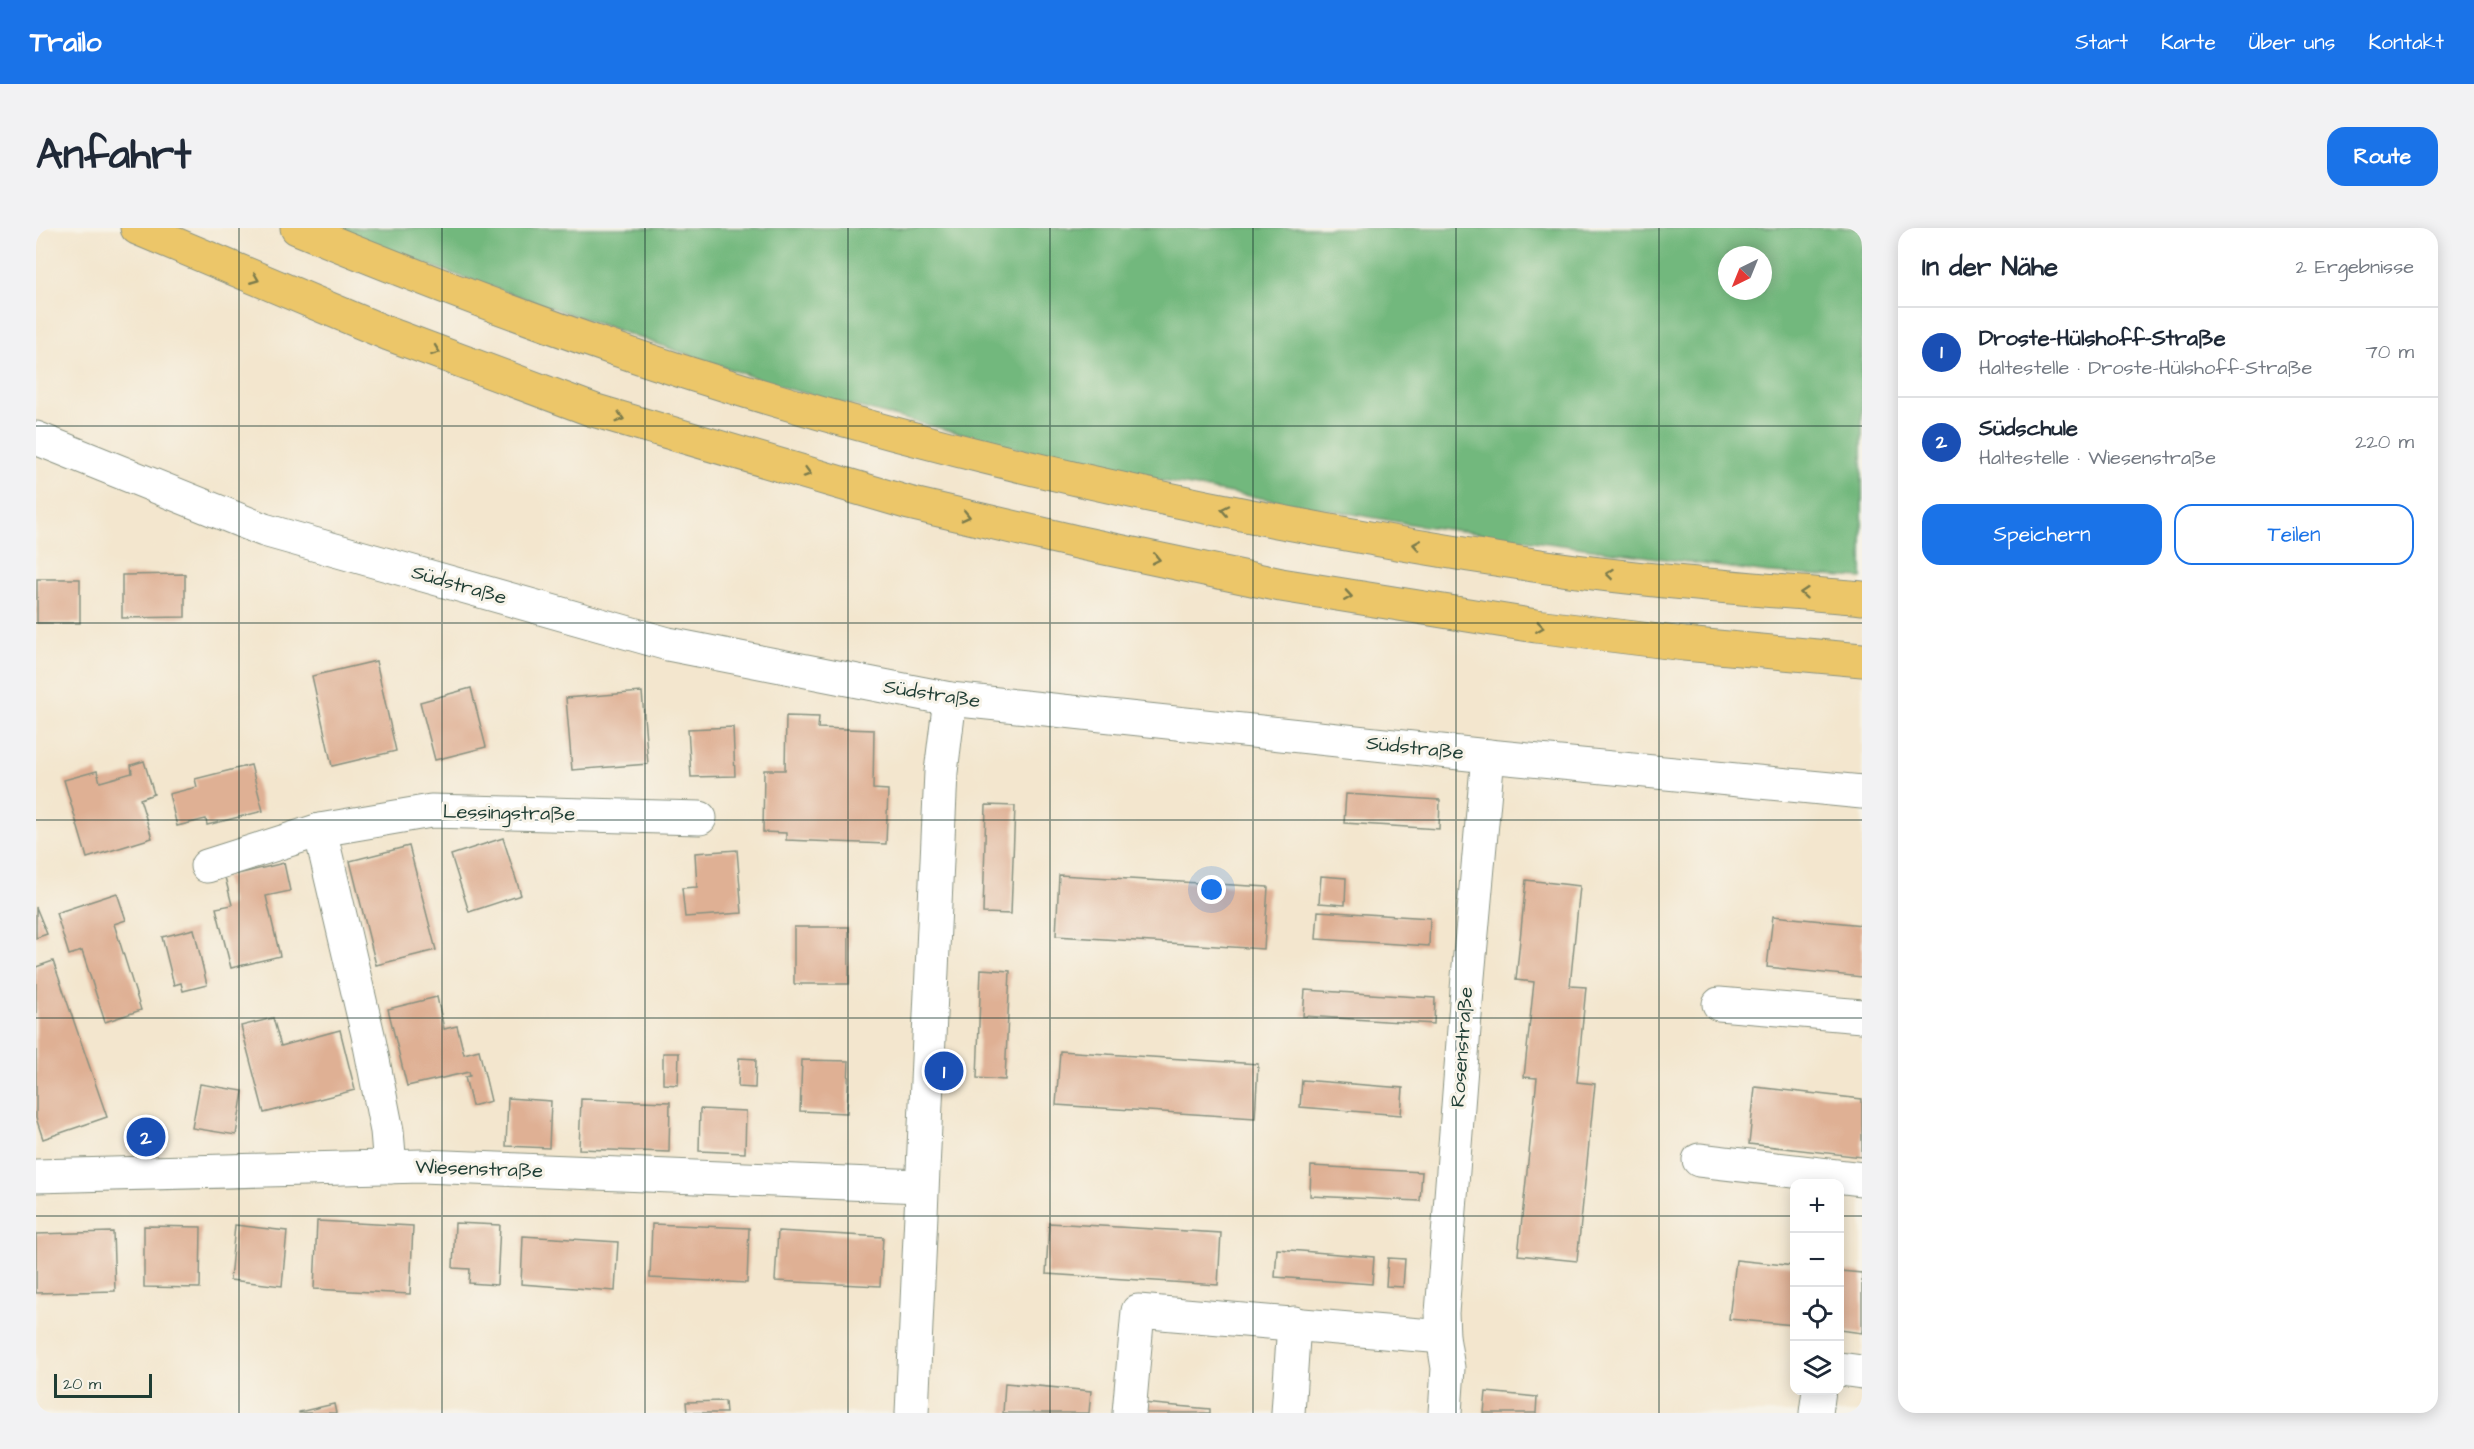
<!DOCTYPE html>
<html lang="de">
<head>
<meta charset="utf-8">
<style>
	:root { --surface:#fff; --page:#f2f2f3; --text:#1f2937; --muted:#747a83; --line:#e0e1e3; --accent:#1a73e8 }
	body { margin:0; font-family:"Architects Daughter",sans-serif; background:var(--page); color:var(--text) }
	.controls { position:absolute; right:18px; bottom:18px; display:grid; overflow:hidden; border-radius:12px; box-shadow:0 3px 15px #0003 }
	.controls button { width:54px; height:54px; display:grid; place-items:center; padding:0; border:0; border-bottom:2px solid var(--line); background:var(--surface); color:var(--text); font:30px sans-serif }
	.compass { position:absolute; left:1682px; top:18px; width:54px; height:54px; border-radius:50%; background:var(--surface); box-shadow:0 3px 15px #0003; rotate:223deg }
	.scale { position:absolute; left:18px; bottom:15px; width:98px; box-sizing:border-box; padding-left:6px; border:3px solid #1f3d34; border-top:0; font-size:16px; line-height:21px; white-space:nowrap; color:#1f3d34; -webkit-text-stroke:4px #f7f3e8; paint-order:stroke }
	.you { position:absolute; left:1176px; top:662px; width:21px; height:21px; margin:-15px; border:4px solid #fff; border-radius:50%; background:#1a73e8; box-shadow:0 0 0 9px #1a73e833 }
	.badge { display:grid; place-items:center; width:39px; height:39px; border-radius:50%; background:var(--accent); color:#fff; font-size:20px; font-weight:700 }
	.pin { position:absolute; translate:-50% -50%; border:3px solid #fff; box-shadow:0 2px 6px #0006 }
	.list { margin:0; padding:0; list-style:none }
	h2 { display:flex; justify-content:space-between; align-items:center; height:78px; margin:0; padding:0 24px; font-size:26px }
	h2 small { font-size:20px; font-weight:400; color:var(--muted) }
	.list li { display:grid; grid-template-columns:39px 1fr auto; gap:18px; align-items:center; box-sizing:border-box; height:90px; padding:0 24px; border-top:2px solid var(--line) }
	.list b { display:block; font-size:22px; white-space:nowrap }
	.list p { margin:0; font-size:20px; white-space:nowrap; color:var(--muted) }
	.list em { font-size:20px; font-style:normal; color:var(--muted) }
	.actions { display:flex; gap:12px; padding:18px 24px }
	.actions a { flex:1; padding:14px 0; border:2px solid var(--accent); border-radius:18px; text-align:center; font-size:21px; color:var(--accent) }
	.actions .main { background:var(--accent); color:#fff }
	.icon { flex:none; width:33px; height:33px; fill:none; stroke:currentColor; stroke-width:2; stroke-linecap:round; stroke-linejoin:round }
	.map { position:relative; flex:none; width:1826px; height:1185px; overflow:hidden; border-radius:18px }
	header { display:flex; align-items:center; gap:36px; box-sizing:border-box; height:84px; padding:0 30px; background:var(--accent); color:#fff }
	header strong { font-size:28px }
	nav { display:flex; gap:33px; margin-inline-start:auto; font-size:21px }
	.intro { display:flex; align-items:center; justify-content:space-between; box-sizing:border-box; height:144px; padding:0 36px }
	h1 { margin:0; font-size:42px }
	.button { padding:15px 27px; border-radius:18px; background:var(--accent); color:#fff; font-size:21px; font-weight:700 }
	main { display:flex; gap:36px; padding:0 36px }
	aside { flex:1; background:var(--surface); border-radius:18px; box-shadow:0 3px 15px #0003 }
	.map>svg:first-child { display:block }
	.forest { fill:#72b87d; stroke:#487a58; stroke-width:1.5; fill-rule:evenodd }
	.building { fill:#dfb094 }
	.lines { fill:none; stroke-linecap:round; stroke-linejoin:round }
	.minor-casing { stroke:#899281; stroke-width:35 }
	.highway-casing { stroke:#899281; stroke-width:35 }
	.minor { stroke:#fff; stroke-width:33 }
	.highway { stroke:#ecc669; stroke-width:33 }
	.oneway { stroke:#7b7b4c }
	.grid { fill:none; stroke:#1f3d34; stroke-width:1.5; stroke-opacity:0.55 }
	.labels { text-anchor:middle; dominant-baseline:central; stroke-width:6; stroke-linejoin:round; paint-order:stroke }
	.street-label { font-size:20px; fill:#1f3d34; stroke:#f7f3e8 }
</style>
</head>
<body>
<header>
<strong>Trailo</strong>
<nav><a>Start</a><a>Karte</a><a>Über uns</a><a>Kontakt</a></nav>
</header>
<div class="intro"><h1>Anfahrt</h1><a class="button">Route</a></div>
<main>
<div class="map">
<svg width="1826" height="1185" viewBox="0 0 1826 1185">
	<rect width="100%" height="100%" fill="#f7f3e8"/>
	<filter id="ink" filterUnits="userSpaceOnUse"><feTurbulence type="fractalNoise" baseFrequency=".0167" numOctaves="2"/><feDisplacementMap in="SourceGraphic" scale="12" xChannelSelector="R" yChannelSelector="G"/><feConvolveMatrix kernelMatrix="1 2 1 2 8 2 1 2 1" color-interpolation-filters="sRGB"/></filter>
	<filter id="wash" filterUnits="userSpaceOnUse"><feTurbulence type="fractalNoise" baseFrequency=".008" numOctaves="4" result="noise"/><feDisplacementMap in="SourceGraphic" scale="24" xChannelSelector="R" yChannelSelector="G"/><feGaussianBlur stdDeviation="1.35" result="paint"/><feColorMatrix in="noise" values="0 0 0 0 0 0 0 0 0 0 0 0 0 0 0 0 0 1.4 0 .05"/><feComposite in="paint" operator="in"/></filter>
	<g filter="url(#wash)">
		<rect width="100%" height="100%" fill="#f3e6ce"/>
		<path class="forest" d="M297,0h1529v350l-94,-5 -352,-48 -306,-53 -322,-83 -413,-142zM1691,27h36v36h-36z"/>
		<g id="blocks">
			<g class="building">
				<polygon points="149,346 149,389 86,390 86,347"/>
				<rect x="1" y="351" width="43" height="44"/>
				<polygon points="340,433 360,523 296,538 276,448"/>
				<polygon points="435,460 450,519 399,532 384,474"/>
				<polygon points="606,464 612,536 536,542 530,470"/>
				<polygon points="750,488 783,489 782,500 838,502 837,561 852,562 850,616 750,612 750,605 727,604 728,542 749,542"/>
				<polygon points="697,499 699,548 655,549 652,501"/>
				<polygon points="108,533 118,566 104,571 116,610 51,630 28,552 61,543 64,554 96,545 95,537"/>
				<polygon points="215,537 227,583 171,597 170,591 141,598 133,566 161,559 159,551"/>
				<polygon points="1310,566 1404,572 1403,601 1308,595"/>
				<polygon points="950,577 979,578 975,686 947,685"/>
				<polygon points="467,610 485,667 433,684 415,627"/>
				<polygon points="373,618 400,722 340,737 314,633"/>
				<polygon points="701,622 706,685 649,689 646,660 661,659 659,625"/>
				<polygon points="248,635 254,663 230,668 244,728 195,740 180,680 196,677 189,649"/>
				<polygon points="1023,647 1232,659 1228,721 1020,708"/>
				<polygon points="1285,648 1310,650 1309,677 1283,675"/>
				<polygon points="1490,652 1544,658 1534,758 1550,759 1541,854 1559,856 1541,1033 1482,1027 1501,850 1488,849 1498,754 1480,752"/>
				<polygon points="81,665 90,692 78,696 105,782 69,794 46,723 33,727 20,685"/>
				<polygon points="0,679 11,706 0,710"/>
				<polygon points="1282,683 1394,690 1393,718 1280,711"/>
				<polygon points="1737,688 1826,697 1826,749 1731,739"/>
				<rect x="758" y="699" width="55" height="57"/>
				<polygon points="158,701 171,757 147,763 145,755 138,757 126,709"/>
				<polygon points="17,733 71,889 7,911 0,890 0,739"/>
				<polygon points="945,741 974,743 969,852 941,850"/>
				<polygon points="1269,762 1399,770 1398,796 1267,788"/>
				<polygon points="401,769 408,801 421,798 428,826 443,822 455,873 436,878 429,849 434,848 433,844 371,858 352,781"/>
				<polygon points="237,790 245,818 304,802 319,862 228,885 205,798"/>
				<polygon points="1024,823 1222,836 1219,890 1020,877"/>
				<polygon points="627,825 643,825 642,857 627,856"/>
				<polygon points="703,830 720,831 719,860 702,859"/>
				<polygon points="766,832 813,833 811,885 764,883"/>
				<polygon points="1266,852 1367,860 1365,887 1264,879"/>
				<polygon points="164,856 207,863 200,907 156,900"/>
				<polygon points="1719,859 1826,871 1826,929 1713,916"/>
				<polygon points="472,870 515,873 513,920 470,918"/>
				<polygon points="545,871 634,874 633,924 543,921"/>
				<polygon points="664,881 710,883 709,925 663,923"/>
				<polygon points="1275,938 1386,944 1384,973 1274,968"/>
				<polygon points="281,993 377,998 374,1066 278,1061"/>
				<polygon points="419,995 464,997 461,1057 433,1055 434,1041 417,1040"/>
				<polygon points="1013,995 1185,1005 1182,1057 1010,1046"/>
				<polygon points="616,996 713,1000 711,1055 614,1050"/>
				<polygon points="199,997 251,1003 246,1058 194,1052"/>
				<polygon points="108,998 165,999 164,1060 108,1059"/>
				<polygon points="742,1003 847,1009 844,1058 739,1053"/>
				<polygon points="77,1004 79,1063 0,1065 0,1006"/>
				<polygon points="487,1008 582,1014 579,1063 485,1056"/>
				<polygon points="1241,1021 1338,1029 1336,1056 1239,1049"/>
				<polygon points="1352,1030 1369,1031 1367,1059 1350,1058"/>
				<polygon points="1700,1032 1758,1038 1758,1097 1693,1091"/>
				<polygon points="1804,1043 1826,1045 1826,1105 1804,1102"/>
				<polygon points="969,1155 1055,1163 1053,1185 967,1185"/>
				<polygon points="1450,1164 1501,1169 1500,1185 1448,1185"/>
				<polygon points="689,1173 690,1185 651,1185 650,1174"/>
				<polygon points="1106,1175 1174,1181 1174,1185 1105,1185"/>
				<polygon points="298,1176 300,1185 263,1185 263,1184"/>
			</g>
		</g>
	</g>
	<g filter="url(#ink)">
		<use href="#blocks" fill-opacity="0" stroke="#899281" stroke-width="1.5"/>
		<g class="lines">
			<defs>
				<g id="minor">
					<polyline points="0,210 228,302 632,416 914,471 1452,528 1826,564"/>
					<polyline points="284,602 395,583 664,590"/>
					<polyline points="171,638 284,602 332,807 351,903 354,939"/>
					<polyline points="1683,776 1826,788"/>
					<polyline points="1663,932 1826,951"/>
					<polyline points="0,948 386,938 885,958"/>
					<polyline points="1804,1141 1826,1144"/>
					<polyline points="876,1185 905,544 914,471"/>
					<polyline points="1093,1185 1102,1083 1407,1109"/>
					<polyline points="1252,1185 1258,1095"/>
					<polyline points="1409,1185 1412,1140 1407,1109 1406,1085 1432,749 1452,528"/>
					<polyline points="1780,1185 1783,1162"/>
				</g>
				<g id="highway">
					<polyline points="101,0 353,106 557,182 873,275 1045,315 1245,357 1500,398 1648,416 1826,432"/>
					<path d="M261,0c105,43 211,84 318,121 301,103 618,171 932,218 104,15 210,22 315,31"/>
				</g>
			</defs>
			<use href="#minor" class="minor-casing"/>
			<use href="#highway" class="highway-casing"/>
			<use href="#minor" class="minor"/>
			<use href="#highway" class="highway"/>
		</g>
		<defs><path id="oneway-chevron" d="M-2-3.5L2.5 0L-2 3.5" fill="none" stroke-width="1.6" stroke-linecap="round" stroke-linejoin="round" transform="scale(1.5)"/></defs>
		<g class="oneway">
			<use href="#oneway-chevron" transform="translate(219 51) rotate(22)"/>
			<use href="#oneway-chevron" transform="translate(400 123) rotate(20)"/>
			<use href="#oneway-chevron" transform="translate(584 190) rotate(17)"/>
			<use href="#oneway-chevron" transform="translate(771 245) rotate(16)"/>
			<use href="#oneway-chevron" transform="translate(1189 282) rotate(-168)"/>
			<use href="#oneway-chevron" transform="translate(930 288) rotate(13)"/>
			<use href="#oneway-chevron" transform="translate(1381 317) rotate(-171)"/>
			<use href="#oneway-chevron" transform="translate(1120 331) rotate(12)"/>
			<use href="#oneway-chevron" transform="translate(1574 346) rotate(-174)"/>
			<use href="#oneway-chevron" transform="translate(1768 365) rotate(-175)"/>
			<use href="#oneway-chevron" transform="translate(1312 368) rotate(9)"/>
			<use href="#oneway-chevron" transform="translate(1504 399) rotate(8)"/>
		</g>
	</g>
	<path class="grid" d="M203,0v1185M406,0v1185M609,0v1185M812,0v1185M1014,0v1185M1217,0v1185M1420,0v1185M1623,0v1185M0,198h1826M0,395h1826M0,592h1826M0,790h1826M0,988h1758M1804,988h22"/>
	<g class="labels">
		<g class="street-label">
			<text transform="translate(423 357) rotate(16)">Südstraße</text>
			<text transform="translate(896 466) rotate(9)">Südstraße</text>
			<text transform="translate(1379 520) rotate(6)">Südstraße</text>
			<text transform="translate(473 585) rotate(1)">Lessingstraße</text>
			<text transform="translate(1426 819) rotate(-86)">Rosenstraße</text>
			<text transform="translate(443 941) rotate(2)">Wiesenstraße</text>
		</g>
	</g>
</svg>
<div class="controls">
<button>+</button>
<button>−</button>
<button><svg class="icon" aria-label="locate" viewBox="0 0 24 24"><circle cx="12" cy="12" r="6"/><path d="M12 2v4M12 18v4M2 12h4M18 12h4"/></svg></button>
<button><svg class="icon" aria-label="layers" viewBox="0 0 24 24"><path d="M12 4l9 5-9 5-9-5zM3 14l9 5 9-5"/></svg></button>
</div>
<svg class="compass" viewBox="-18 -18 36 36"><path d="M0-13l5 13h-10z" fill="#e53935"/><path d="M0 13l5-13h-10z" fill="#747a83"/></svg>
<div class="scale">20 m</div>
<div class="you"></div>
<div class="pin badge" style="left:908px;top:843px;background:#1a4fb4">1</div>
<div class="pin badge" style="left:110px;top:909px;background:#1a4fb4">2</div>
</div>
<aside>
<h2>In der Nähe<small>2 Ergebnisse</small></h2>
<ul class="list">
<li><span class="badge" style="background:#1a4fb4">1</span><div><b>Droste-Hülshoff-Straße</b><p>Haltestelle · Droste-Hülshoff-Straße</p></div><em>70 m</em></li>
<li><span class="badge" style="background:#1a4fb4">2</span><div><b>Südschule</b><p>Haltestelle · Wiesenstraße</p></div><em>220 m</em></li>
</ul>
<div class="actions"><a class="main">Speichern</a><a>Teilen</a></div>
</aside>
</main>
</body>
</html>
